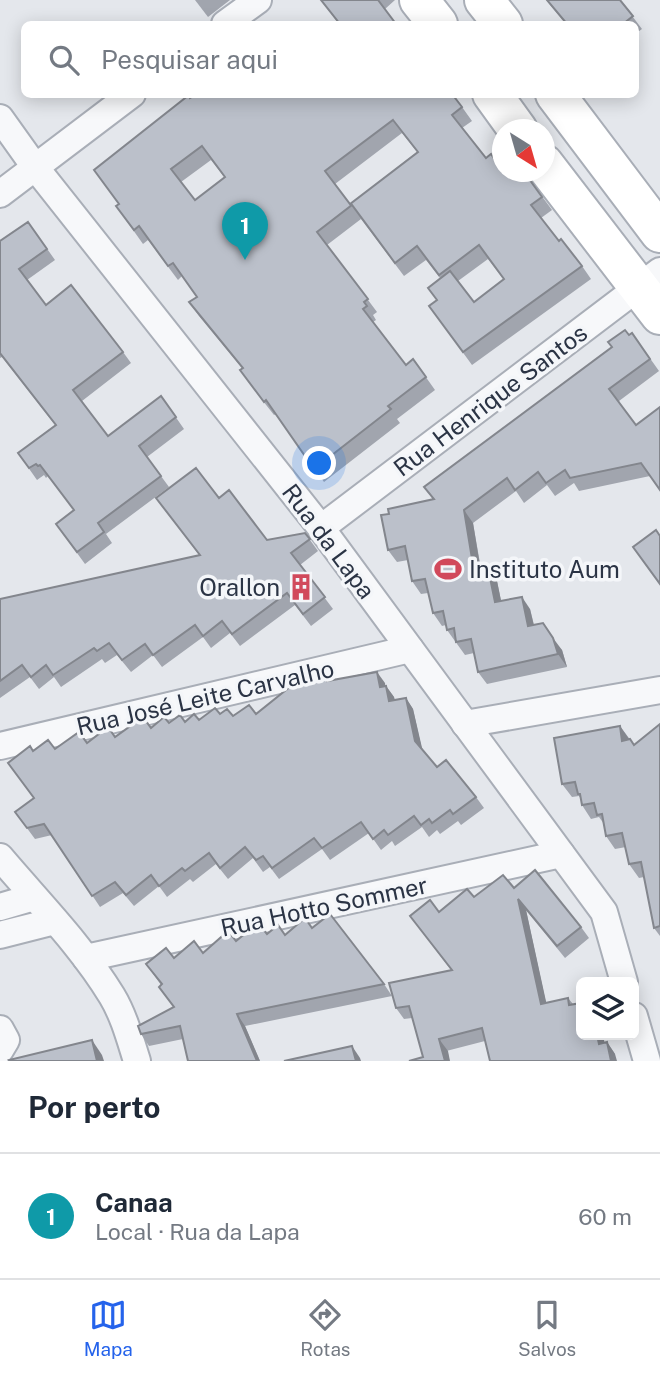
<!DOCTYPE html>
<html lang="pt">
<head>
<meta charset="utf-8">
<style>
	:root { --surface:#fff; --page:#f6f6f7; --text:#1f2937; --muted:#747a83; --line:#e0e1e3; --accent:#2563eb }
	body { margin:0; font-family:"Public Sans",sans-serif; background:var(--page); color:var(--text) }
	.controls { position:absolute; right:21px; bottom:21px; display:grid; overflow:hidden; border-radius:10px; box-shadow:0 4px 18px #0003 }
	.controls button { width:63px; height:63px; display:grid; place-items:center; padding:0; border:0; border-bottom:2px solid var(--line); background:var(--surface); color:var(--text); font:35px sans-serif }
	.compass { position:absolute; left:492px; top:119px; width:63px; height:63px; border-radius:50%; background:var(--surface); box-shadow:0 4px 18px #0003; rotate:143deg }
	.you { position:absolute; left:320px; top:464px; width:24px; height:24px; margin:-18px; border:5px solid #fff; border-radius:50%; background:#1a73e8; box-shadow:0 0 0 10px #1a73e833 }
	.badge { display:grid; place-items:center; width:46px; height:46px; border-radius:50%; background:var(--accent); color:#fff; font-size:23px; font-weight:700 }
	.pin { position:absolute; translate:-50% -58px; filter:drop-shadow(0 2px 4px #0008) }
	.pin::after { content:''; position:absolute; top:37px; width:24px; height:21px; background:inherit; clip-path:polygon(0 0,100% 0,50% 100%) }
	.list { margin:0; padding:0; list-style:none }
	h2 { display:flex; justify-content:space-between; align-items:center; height:91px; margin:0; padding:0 28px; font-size:30px }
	h2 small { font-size:23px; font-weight:400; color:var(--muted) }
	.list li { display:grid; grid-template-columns:46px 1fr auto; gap:21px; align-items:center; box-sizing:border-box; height:126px; padding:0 28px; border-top:2px solid var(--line) }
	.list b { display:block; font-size:26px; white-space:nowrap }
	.list p { margin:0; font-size:23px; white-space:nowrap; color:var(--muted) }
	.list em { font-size:23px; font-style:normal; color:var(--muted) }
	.icon { flex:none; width:38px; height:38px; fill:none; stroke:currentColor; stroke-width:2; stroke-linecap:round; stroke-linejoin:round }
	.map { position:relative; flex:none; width:660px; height:1061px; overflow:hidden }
	.search { position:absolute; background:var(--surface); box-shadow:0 4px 18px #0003; left:21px; right:21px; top:21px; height:77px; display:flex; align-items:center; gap:18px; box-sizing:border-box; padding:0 24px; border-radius:10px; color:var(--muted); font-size:26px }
	.sheet { height:217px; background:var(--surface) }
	nav { display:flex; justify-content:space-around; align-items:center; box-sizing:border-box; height:98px; border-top:2px solid var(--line); background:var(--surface); font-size:19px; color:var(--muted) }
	nav a { display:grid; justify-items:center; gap:4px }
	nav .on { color:var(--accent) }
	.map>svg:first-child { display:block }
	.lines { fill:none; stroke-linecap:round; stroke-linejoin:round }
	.minor-casing { stroke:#a9aeb7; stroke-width:30 }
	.secondary-casing { stroke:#a9aeb7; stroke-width:42 }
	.minor { stroke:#f7f8fa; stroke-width:26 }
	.secondary { stroke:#fff; stroke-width:38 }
	.wall { fill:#a1a5ae; fill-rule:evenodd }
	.shaded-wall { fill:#83868d }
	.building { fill:#bbc0ca; stroke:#83868d; stroke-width:2; fill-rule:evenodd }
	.labels { text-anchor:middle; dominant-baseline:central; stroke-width:7; stroke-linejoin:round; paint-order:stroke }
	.street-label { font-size:24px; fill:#2b3445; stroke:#f4f6f9 }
	.poi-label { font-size:24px; fill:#2b3445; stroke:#f4f6f9; text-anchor:start }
</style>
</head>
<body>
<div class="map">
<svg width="660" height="1061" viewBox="0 0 660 1061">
	<rect width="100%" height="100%" fill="#e4e7ec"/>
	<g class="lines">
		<defs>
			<g id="minor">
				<polyline points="225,24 258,0"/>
				<polyline points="0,118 35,167 321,528 604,912 624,982"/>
				<polyline points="0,194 132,94"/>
				<polyline points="321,528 660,271"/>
				<polyline points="465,724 660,690"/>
				<polyline points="0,746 410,649"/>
				<path d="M0,857c38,45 81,88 112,139 12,20 18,43 25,65"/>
				<polyline points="0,907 34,897"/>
				<polyline points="0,935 55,921"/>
				<polyline points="86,958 561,854"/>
				<polyline points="634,1016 647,1061"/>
				<polyline points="0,1029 6,1040 0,1050"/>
			</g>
			<g id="secondary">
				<polyline points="419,0 438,24"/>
				<polyline points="484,0 503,24"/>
				<polyline points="492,94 518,130"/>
				<polyline points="555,94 660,233"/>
				<polyline points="544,164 660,315"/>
			</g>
		</defs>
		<use href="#minor" class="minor-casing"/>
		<use href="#secondary" class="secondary-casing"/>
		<use href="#minor" class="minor"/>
		<use href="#secondary" class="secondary"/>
	</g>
	<g class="wall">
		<polygon points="195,0 230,0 208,17"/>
		<polygon points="321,0 395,0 385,9 396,24 339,24"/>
		<polygon points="546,0 620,0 642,29 635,34 635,24 566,24"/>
		<path d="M191,98l271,9 10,14 -10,7 24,30 16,12 22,2 28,38 -11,8 18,23 23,25 9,13 -119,86 -43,-59 8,-6 -9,-12 12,-10 -14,-18 -22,16 -43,-57 -34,26 50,67 -4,3 3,5 -3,2 33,43 7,-6 22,31 -38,29 3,4 -76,59 -48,-68 -2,1 -25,-32 -9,-13 2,-2 -43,-52 -10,-14 8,-5 -15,-21 -4,4 -30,-40 -5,4 -27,-38 2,-2zM402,133l15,19 -67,52 -15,-20zM211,160l14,18 -30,22 -14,-18zM488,259l16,21 -30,22 -16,-21z"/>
		<polygon points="28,222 55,260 27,280 46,305 123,352 131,363 82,401 108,436 161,396 184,429 147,457 169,487 106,534 112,543 85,564 56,524 74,510 48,476 46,478 44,475 37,480 18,453 55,425 2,357 0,358 0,241"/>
		<polygon points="632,333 659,371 619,401 650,476 579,491 574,483 555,496 547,485 524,503 516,491 473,523 481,569 497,581 501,601 530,609 534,625 562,650 567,667 487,684 478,672 474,653 465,655 447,630 446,625 442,626 433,613 428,593 421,594 412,581 408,560 397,562 388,550 389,514 433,499 424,487"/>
		<polygon points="156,498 219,498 267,540 305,533 318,551 300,565 333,609 311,626 295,605 240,646 230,633 211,648 203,637 162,667 153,655 131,672 117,655 105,663 102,659 61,687 54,677 39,689 30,677 0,698 0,599 199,555"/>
		<polygon points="330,680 385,683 385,686 386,686 394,697 395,700 406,698 413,709 422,750 437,767 476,797 484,808 461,825 458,821 440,834 437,830 429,837 422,827 395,846 392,841 381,850 369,833 330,860 322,849 279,879 270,867 263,872 253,858 228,879 216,864 193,882 190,879 167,897 159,886 134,906 123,893 100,907 52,835 35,839 15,812 34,798 8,763 33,751 55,749 115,737 169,723 199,720 220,714 233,716 256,714"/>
		<polygon points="660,724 660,936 654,928 644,877 639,878 629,864 626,847 615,849 606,836 604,824 599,817 591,819 582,805 581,799 579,796 572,797 562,784 620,726 634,745"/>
		<polygon points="514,888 581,927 589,938 565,958 526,910 546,1003 568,998 605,1043 607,1042 615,1054 485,1041 423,1057 412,1018 404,1019 396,1008 451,970 410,916 439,912 474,897"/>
		<polygon points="312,928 384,984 392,996 245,1026 260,1061 188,1061 183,1039 149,1046 141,1034 174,1007 161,985 146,964 203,953 236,941 267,934 285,935"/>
	</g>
	<g class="shaded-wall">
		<polygon points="464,510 473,523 483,584 474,571"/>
		<polygon points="488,568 497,581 504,615 495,602"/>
		<polygon points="522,597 530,609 537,639 528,626"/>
		<polygon points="553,638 562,650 567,667 558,654"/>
		<polygon points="377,672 385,683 387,698 380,687"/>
		<polygon points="386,686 394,697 397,712 389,701"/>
		<polygon points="406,698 413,709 423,752 415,741"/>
		<polygon points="620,726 629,739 622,741"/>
		<polygon points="518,899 526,910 549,1015 541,1004"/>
		<polygon points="237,1014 245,1026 260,1061 257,1061"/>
		<polygon points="597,1035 603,1035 607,1055 599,1044"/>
		<polygon points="439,1039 448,1051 450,1061 445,1061"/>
		<polygon points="92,1040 102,1055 104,1061 97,1061"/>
		<polygon points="607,1042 615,1054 617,1061 611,1061"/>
		<polygon points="352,1046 360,1058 361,1061 356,1061"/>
	</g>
	<g class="building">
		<polygon points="321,0 378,0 396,24 340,24"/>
		<polygon points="547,0 620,0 633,16 623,24 567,24"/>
		<path d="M197,94h255l10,13 -10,8 34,43 5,-4 11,16v2h22l18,25 -11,8 28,36 2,-2 21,27 -119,86 -34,-46 8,-6 -9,-12 22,-17 24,31 30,-23 -25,-34 -40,30 -22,-29 -22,17 -43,-58 -35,27 51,67 -4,3 3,4 -4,3 43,56 7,-6 13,18 -38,29 3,3 -77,60 -48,-69 -2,2 -24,-32 3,-2 -54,-66 8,-5 -24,-34 -5,3 -29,-40 -5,4 -18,-24 3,-2 -25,-34 95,-75 1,3zM393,120l25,32 -68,52 -25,-33zM202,146l23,31 -30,23 -24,-31z"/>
		<polygon points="28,222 47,249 19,269 46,305 71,285 123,352 73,390 108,436 161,396 176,417 139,446 161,476 98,523 104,532 77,552 56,524 74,510 40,465 38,466 36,464 29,468 18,453 56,425 0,353 0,241"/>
		<polygon points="625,330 629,335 632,333 650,359 609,389 636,425 660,407 660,490 641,463 570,478 565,470 546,483 538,472 515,490 507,478 464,510 474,571 488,568 495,602 522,597 528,626 543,623 553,638 558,654 478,672 471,639 456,642 454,628 447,630 443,611 433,613 425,579 412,581 405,546 388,550 381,515 389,514 388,509 434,499 424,487 612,347 608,342"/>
		<polygon points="196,468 219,498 229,490 267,540 305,533 310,539 291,553 325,597 303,614 287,593 232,634 222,621 203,636 195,625 153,655 145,644 122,660 109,643 97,651 94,648 53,675 46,665 31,677 22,665 0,681 0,599 200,555 156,498"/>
		<polygon points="656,530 660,536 660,584 633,547"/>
		<polygon points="325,672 327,681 377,672 380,687 386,686 389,701 406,698 415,741 437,767 446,760 476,797 453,814 450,810 432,823 429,819 421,825 414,816 388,835 384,830 373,839 361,822 322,848 314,838 272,868 263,856 256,860 245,847 220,868 209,853 185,871 182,868 159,886 151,875 126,895 115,882 92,896 44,824 27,828 15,812 34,798 8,763 30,746 33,751 48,740 55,749 79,732 87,743 108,727 115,737 143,717 151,728 164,717 169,723 180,715 185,722 194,714 199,720 215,708 220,714 227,709 233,716 249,705 256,714 301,678"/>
		<polygon points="660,724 660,926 654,928 641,862 629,864 622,833 606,836 602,814 597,815 594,803 582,805 580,794 578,794 575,782 562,784 554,738 620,726 622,741 630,739 634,745"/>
		<polygon points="535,870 581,927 557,946 518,899 541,1004 568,998 569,1005 581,1003 581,1035 597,1035 599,1044 607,1042 611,1061 490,1061 482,1028 439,1039 445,1061 409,1061 423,1057 409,1006 396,1008 389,983 452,970 410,916 430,900 439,912 467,889 474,897 503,875 514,888"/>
		<polygon points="330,914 384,984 237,1014 257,1061 188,1061 180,1026 141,1034 138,1026 174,1007 159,987 162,984 146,964 166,948 174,958 194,941 203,953 228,931 236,941 258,923 267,934 278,925 285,935 305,918 312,928"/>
		<polygon points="92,1040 97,1061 10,1061 9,1060"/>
		<polygon points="352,1046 356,1061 284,1061"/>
	</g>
	<defs>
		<symbol id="stadium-bare" viewBox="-9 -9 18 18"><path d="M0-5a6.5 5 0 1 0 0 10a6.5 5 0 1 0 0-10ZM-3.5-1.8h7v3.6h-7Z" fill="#d1495b" stroke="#f4f6f9" stroke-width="2.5" paint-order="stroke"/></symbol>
		<symbol id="building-bare" viewBox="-9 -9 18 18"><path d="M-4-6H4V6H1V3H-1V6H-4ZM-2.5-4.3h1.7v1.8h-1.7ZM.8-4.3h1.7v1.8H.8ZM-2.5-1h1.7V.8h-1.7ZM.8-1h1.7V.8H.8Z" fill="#d1495b" stroke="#f4f6f9" stroke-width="2.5" paint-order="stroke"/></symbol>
	</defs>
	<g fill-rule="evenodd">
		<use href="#stadium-bare" x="429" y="550" width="38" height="38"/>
		<use href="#building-bare" x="282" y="568" width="38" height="38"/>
	</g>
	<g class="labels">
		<g class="street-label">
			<text transform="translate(490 400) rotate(-37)">Rua Henrique Santos</text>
			<text transform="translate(329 541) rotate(53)">Rua da Lapa</text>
			<text transform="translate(205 697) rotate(-13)">Rua José Leite Carvalho</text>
			<text transform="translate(324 906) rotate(-12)">Rua Hotto Sommer</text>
		</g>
		<g class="poi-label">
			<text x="469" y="569">Instituto Aum</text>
			<text x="280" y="587" text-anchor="end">Orallon</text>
		</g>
	</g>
</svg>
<div class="controls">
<button><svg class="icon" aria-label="layers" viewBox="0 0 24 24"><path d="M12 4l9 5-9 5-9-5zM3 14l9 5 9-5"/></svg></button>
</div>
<svg class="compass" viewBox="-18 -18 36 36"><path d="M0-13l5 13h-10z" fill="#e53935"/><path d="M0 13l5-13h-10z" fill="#747a83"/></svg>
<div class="you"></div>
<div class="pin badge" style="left:245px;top:260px;background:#0f9aa8">1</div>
<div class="search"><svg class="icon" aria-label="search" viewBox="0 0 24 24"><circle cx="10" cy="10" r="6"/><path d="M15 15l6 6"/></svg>Pesquisar aqui</div>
</div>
<section class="sheet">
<h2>Por perto<small></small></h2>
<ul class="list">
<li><span class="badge" style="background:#0f9aa8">1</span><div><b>Canaa</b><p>Local · Rua da Lapa</p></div><em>60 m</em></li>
</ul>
</section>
<nav>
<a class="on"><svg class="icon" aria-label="map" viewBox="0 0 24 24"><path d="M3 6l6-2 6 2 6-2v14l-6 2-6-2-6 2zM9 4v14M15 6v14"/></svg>Mapa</a>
<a><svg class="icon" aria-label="directions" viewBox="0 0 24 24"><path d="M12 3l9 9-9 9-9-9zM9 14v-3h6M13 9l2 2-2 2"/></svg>Rotas</a>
<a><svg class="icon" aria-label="saved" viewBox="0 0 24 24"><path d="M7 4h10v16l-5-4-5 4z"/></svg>Salvos</a>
</nav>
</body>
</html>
